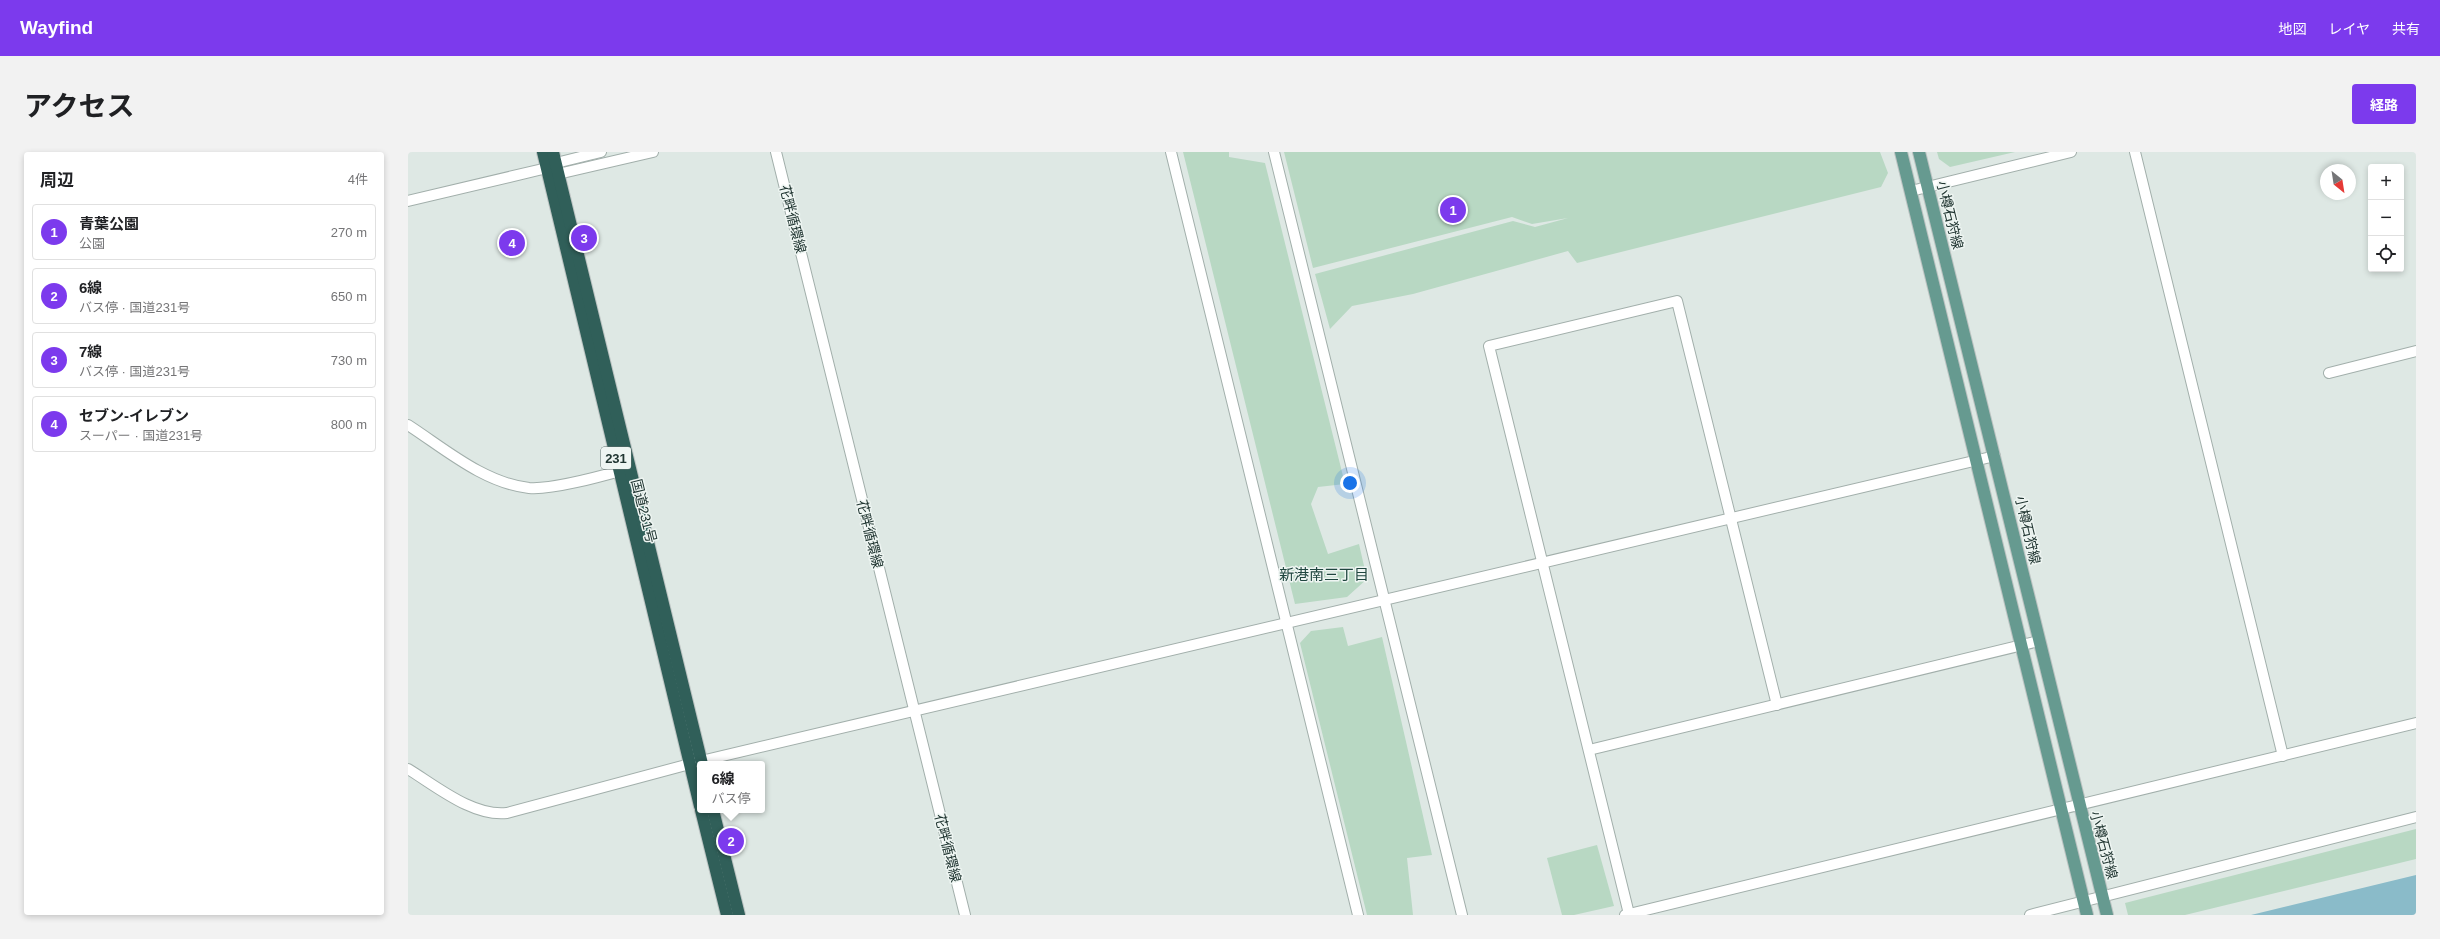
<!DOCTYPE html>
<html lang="ja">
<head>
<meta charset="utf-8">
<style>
	:root { --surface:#fff; --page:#f2f2f2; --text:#202124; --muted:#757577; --line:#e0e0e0; --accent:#7c3aed }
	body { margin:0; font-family:Helvetica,"Noto Sans JP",sans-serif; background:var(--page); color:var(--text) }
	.controls { position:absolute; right:12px; top:12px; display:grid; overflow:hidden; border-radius:4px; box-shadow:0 2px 6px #0003 }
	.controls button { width:36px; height:36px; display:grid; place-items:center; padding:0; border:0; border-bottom:1px solid var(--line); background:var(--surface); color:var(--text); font:20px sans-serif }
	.compass { position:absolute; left:1912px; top:12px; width:36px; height:36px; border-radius:50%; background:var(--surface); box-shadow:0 2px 6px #0003; rotate:150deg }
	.you { position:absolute; left:942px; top:331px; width:14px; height:14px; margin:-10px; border:3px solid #fff; border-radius:50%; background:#1a73e8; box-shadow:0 0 0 6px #1a73e833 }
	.badge { display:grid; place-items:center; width:26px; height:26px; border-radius:50%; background:var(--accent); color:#fff; font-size:13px; font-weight:700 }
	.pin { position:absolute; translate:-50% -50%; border:2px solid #fff; box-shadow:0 1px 4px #0006 }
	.popup { position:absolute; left:289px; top:609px; width:68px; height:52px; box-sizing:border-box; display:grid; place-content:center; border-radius:4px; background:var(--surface); filter:drop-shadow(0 1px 3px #0005); font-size:13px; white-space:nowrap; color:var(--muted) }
	.popup b { font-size:15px; color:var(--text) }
	.popup::after { content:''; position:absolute; left:50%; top:100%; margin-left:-8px; border:8px solid transparent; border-top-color:var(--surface) }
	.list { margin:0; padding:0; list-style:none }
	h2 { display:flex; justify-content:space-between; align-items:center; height:52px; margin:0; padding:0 16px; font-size:17px }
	h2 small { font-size:13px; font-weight:400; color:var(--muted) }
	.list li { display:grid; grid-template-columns:26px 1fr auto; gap:12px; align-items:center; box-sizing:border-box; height:56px; margin:0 8px 8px; padding:0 8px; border:1px solid var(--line); border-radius:4px }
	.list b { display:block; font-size:15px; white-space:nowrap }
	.list p { margin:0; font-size:13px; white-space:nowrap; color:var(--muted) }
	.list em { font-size:13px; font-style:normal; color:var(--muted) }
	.icon { flex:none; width:22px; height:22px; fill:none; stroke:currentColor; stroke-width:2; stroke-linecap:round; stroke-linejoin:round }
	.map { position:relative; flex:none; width:2008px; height:763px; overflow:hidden; border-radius:4px }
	header { display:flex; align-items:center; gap:24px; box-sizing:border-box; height:56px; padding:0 20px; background:var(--accent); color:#fff }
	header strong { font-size:19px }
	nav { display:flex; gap:22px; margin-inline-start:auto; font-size:14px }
	.intro { display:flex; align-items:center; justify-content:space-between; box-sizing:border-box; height:96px; padding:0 24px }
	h1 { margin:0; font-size:28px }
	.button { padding:10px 18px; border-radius:4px; background:var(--accent); color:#fff; font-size:14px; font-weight:700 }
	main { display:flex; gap:24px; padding:0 24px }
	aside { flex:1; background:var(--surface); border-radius:4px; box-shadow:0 2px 6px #0003 }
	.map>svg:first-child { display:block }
	.green { fill:#b8d8c3 }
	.water { fill:#8abbc9 }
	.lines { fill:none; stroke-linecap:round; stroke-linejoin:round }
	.minor-casing { stroke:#a2afab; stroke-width:12 }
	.major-casing { stroke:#bcc3c2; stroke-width:14 }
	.highway-casing { stroke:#bcc3c2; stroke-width:14 }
	.minor { stroke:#fff; stroke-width:10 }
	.major { stroke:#669a90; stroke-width:12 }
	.highway { stroke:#305f59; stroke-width:12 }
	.labels { text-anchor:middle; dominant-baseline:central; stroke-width:3; stroke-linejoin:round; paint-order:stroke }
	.shield { fill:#eef5f2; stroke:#5e6f6c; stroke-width:1 }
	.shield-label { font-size:13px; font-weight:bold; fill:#213632 }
	.street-label { font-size:14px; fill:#213632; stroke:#eef5f2 }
	.neighbourhood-label { font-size:15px; fill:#1f463f; stroke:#eef5f2 }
</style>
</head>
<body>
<header>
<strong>Wayfind</strong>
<nav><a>地図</a><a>レイヤ</a><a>共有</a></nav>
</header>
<div class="intro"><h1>アクセス</h1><a class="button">経路</a></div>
<main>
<aside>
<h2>周辺<small>4件</small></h2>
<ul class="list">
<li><span class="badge">1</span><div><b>青葉公園</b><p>公園</p></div><em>270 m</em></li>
<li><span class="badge">2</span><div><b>6線</b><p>バス停 · 国道231号</p></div><em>650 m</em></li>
<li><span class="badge">3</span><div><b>7線</b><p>バス停 · 国道231号</p></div><em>730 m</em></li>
<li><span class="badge">4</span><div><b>セブン-イレブン</b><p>スーパー · 国道231号</p></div><em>800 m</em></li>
</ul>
</aside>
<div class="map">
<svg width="2008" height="763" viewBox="0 0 2008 763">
	<rect width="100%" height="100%" fill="#dee8e4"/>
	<g class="green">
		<polygon points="775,0 821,0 821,5 857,11 937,332 910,335 903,352 920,402 951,392 959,427 939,445 887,452"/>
		<polygon points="876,0 1472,0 1480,21 1473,35 1169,111 1160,99 1005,142 944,154 922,177 907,122 1105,69 1127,75 1160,66 1124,72 1104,65 905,116"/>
		<polygon points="1529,0 1607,0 1542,15 1531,7"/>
		<polygon points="935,475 940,494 974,485 1024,703 999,706 1005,763 959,763 892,491 903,479"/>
		<polygon points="2008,677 2008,707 1777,763 1720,763 1717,751"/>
		<polygon points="1189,693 1206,754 1166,763 1154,763 1139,706"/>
	</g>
	<polygon class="water" points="2008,723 2008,763 1843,763"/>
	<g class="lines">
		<defs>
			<g id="minor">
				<polyline points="368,0 557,763"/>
				<polyline points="763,0 950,763"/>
				<polyline points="866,0 1054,763"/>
				<polyline points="1727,0 1875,604"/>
				<polyline points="144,19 150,22 245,0"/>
				<polyline points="1503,39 1663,0"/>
				<polyline points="0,49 139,16 148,11 193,0"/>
				<polyline points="1921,221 2008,199"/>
				<path d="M0,273c37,24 76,58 121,63 24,2 73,-12 98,-19"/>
				<polyline points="1181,598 1631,489"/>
				<path d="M0,617c28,17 65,48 99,44l194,-52 1294,-305"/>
				<polyline points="1221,762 1081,194 1269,149 1369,553"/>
				<polyline points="1217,763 2008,571"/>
				<polyline points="1622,763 2008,665"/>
			</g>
			<g id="major">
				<polyline points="1493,0 1679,763"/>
				<polyline points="1511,0 1699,763"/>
			</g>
			<g id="highway">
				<polyline points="135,0 292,654"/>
				<polyline points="145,0 294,612"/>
				<polyline points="293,658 319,763"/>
				<polyline points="305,658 331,763"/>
			</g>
		</defs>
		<use href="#minor" class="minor-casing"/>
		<use href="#major" class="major-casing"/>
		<use href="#highway" class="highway-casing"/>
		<use href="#minor" class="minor"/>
		<use href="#major" class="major"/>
		<use href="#highway" class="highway"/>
	</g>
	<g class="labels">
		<rect class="shield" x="193" y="295" width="30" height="22" rx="3"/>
		<g class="shield-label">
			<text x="208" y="306">231</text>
		</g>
		<g class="street-label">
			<text transform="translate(1542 63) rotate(76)">小樽石狩線</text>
			<text transform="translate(385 67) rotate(76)">花畔循環線</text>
			<text transform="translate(236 359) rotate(76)">国道231号</text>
			<text transform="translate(1620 378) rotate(77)">小樽石狩線</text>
			<text transform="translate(462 382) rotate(76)">花畔循環線</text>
			<text transform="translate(1696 693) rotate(75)">小樽石狩線</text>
			<text transform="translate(540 696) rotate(76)">花畔循環線</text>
		</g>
		<g class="neighbourhood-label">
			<text x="916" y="422">新港南三丁目</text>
		</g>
	</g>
</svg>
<div class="controls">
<button>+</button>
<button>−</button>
<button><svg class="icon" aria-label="locate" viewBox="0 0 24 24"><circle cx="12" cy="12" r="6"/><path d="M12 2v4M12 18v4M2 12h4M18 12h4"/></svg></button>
</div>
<svg class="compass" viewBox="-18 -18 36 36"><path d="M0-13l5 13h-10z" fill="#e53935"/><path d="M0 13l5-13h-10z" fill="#757577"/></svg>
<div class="you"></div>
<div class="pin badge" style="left:1045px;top:58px">1</div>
<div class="pin badge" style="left:323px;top:689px">2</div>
<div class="popup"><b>6線</b>バス停</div>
<div class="pin badge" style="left:176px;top:86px">3</div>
<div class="pin badge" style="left:104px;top:91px">4</div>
</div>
</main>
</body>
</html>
